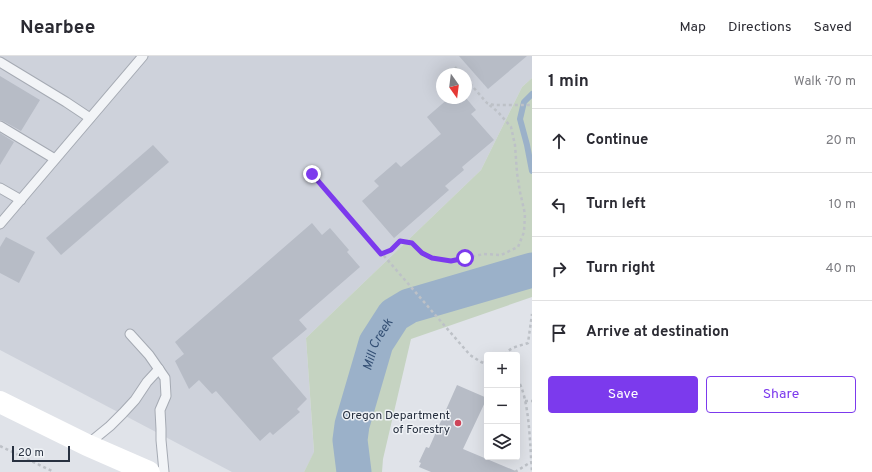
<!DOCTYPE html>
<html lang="en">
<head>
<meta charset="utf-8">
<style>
	:root { --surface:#fff; --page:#f7f7f7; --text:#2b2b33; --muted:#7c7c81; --line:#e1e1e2; --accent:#7c3aed }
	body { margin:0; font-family:Overpass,sans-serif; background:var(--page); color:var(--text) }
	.controls { position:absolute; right:12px; bottom:12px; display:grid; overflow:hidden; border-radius:4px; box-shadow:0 4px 16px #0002 }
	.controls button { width:36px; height:36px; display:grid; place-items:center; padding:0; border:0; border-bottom:1px solid var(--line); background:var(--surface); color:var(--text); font:20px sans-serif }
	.compass { position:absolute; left:436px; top:12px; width:36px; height:36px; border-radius:50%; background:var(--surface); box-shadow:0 4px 16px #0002; rotate:166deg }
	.scale { position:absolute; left:12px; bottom:10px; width:58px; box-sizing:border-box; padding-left:4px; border:2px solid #283140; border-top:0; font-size:11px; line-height:14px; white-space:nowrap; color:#283140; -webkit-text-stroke:3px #eff2f6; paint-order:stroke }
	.stop { position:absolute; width:12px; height:12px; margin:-9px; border:3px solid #7c3aed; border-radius:50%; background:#fff }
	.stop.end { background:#7c3aed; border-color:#fff; box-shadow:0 1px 4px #0008 }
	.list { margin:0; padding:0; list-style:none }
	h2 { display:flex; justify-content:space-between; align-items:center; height:52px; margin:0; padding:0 16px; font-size:17px }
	h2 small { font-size:13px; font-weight:400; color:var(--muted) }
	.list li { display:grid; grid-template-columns:26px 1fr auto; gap:12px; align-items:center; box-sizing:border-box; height:64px; padding:0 16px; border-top:1px solid var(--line) }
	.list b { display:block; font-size:15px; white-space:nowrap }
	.list em { font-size:13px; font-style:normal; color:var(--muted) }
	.actions { display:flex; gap:8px; padding:12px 16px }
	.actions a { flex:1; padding:9px 0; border:1px solid var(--accent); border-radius:4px; text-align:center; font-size:14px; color:var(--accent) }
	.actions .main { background:var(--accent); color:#fff }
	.icon { flex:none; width:22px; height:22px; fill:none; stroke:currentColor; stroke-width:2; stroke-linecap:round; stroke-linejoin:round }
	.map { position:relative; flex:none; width:532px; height:416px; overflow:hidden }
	header { display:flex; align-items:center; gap:24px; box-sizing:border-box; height:56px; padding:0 20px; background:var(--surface); border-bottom:1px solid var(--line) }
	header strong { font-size:19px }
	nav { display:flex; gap:22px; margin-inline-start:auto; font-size:14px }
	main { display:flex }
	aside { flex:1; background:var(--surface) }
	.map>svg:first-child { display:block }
	.built { fill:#ced2db; fill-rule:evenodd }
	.green { fill:#c5d3c1 }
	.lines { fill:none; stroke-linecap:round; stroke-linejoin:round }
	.stream { stroke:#9bb1c9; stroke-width:6 }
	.river { stroke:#9bb1c9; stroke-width:35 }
	.building { fill:#b7bcc6 }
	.service-casing { stroke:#a5aab3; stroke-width:11 }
	.path { stroke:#bdc1c7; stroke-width:2.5; stroke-dasharray:3 3; stroke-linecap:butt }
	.service { stroke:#f2f4f7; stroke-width:9 }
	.secondary { stroke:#fff; stroke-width:22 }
	.route { stroke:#7c3aed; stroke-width:5 }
	.poi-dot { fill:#ce4559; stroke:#eff2f6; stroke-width:1.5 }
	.labels { text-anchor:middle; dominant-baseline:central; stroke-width:3; stroke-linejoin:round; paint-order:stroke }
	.poi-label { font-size:12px; fill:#283140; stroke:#eff2f6; text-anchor:end }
	.water-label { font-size:13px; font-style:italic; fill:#334f74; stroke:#eff2f6 }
</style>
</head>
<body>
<header>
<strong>Nearbee</strong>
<nav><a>Map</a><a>Directions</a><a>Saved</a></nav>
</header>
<main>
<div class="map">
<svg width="532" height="416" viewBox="0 0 532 416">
	<rect width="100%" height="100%" fill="#e0e3e9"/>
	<path class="built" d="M0,0h532v22l-10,9 -41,83 -175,168 8,115 -10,19h-72l-232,-122zM442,18h24v24h-24z"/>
	<polygon class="green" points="532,22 532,241 411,283 383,403 382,416 304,416 314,396 306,282 481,114 522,31"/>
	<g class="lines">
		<polyline class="stream" points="532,38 524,46 520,63 527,89 532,115"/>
		<path class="river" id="s1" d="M354,416l-4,-32 2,-15 24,-82 18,-28 15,-9 123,-36"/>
	</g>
	<g class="building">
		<polygon points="459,0 527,0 488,33"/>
		<polygon points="0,20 40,44 21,75 3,65 0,64"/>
		<polygon points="449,42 466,42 476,54 471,58 494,84 462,111 464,114 445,130 449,134 394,182 362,145 379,130 374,125 396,106 401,111 441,78 427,61"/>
		<polygon points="0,77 14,86 0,109"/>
		<polygon points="153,89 169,106 61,199 46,182"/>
		<polygon points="312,167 322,179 330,172 349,194 347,196 360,211 299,264 307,273 272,302 307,343 297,353 300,356 273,379 270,376 260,385 216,335 212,338 199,324 189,333 175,305 184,298 175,286"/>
		<polygon points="6,181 35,196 19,227 0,217 0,191"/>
		<polygon points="457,329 487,342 463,393 518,416 431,416 419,411 421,407 419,406 426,391 429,392"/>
	</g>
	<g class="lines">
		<defs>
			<g id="service">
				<polyline points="0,6 66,46 90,62"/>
				<polyline points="0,70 55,103"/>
				<polyline points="0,132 21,144"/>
				<polyline points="0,168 143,0"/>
				<polyline points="130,278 149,299 165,322 166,340 160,354 161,373 161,384 164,416"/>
				<polyline points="88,388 110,370 123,357 135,344 147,326 159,313"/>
			</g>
		</defs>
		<use href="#service" class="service-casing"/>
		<g class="path">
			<polyline points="455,11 461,18"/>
			<polyline points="466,23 487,47 494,49 532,49"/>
			<polyline points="313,118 470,299 481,306 487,308"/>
			<polyline points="381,198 391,194 400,185 412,187 422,197 432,202 451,205 484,198 501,199 518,191 524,176 525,158 520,136 517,117 515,89 511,71 498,56 487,47"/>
			<path d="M505,299c4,-8 15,-9 23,-12l4,-29"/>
			<path d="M517,323c13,18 13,70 15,93"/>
			<polyline points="525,345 532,345"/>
			<polyline points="0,390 54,416"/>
			<polyline points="515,416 531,406"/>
		</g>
		<use href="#service" class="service"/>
		<polyline class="secondary" points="0,346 87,389 149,416"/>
	</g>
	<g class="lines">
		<polyline class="route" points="312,118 381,198 391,194 400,185 412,187 422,197 432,202 451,205 465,202"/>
	</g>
	<circle class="poi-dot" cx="458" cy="367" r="4"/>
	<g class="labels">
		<g class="poi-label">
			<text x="450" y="360">Oregon Department<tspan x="450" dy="14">of Forestry</tspan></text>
		</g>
		<g class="water-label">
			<text stroke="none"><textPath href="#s1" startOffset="132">Mill Creek</textPath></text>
		</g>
	</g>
</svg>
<div class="controls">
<button>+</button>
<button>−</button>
<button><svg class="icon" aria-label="layers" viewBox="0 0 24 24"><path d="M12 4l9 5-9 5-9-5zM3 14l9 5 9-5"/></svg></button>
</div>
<svg class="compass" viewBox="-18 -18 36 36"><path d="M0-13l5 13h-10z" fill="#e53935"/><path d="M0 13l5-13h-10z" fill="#7c7c81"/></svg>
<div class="scale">20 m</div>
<div class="stop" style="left:465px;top:202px"></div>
<div class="stop end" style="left:312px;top:118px"></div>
</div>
<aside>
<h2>1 min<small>Walk · 70 m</small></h2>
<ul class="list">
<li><svg class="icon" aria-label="ahead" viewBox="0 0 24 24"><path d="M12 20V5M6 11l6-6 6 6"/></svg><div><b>Continue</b></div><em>20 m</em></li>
<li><svg class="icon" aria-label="left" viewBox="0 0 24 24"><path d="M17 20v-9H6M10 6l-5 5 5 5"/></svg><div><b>Turn left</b></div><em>10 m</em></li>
<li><svg class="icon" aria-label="right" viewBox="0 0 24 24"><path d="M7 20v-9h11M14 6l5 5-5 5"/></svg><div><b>Turn right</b></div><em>40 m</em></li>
<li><svg class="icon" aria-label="arrive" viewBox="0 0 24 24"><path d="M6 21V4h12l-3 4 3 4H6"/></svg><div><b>Arrive at destination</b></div></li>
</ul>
<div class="actions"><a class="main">Save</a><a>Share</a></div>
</aside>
</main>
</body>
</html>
